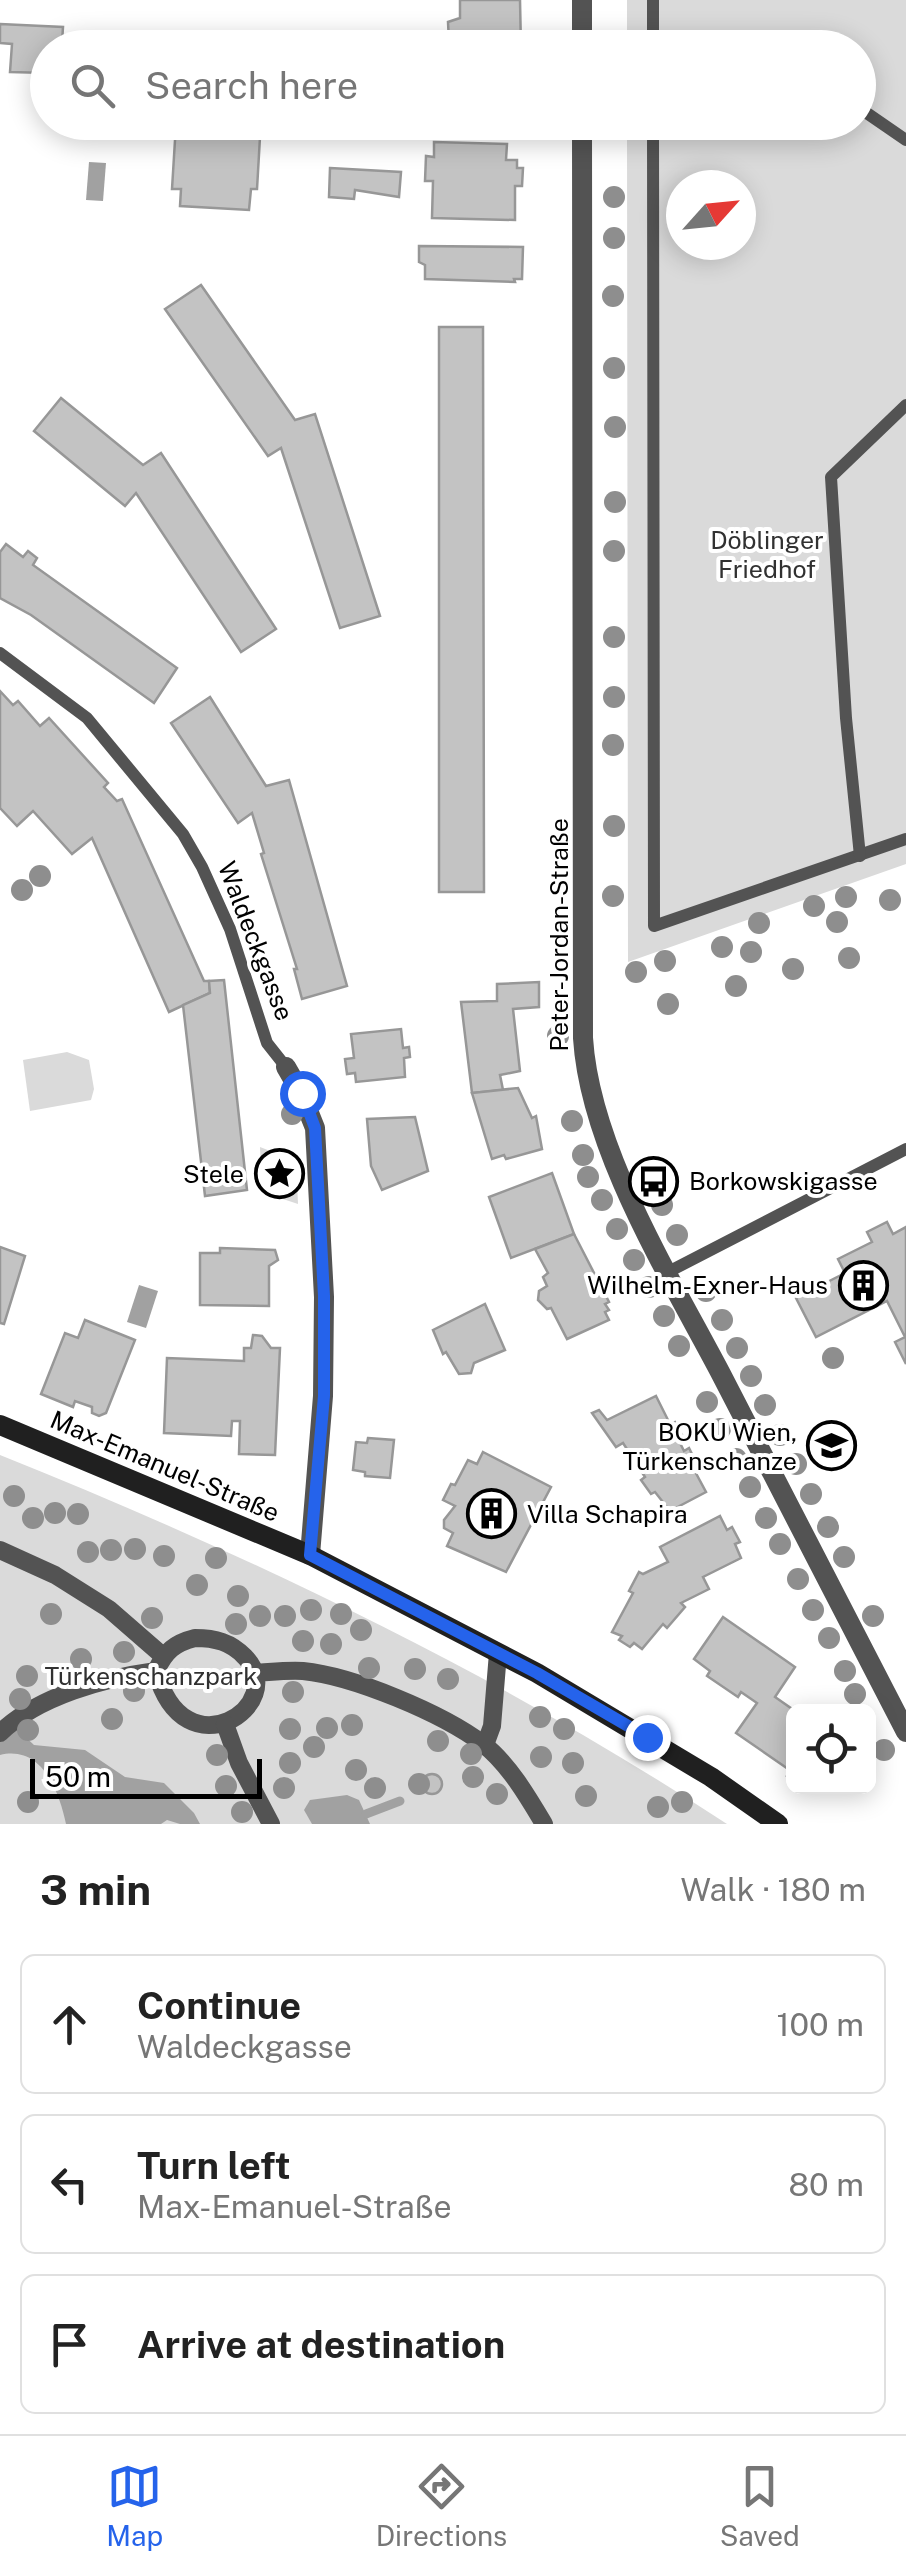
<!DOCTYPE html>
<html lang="en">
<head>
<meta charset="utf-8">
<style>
	:root { --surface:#fff; --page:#f2f2f2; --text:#222; --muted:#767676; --line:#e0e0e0; --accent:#2563eb }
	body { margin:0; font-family:"Public Sans",sans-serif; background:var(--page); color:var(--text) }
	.controls { position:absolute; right:30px; bottom:30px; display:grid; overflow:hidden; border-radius:15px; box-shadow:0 5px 25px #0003 }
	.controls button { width:90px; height:90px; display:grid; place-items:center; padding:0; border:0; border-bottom:2px solid var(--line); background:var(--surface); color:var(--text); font:50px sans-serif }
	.compass { position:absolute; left:666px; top:170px; width:90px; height:90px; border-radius:50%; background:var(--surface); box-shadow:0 5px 25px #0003; rotate:63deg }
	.scale { position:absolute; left:30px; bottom:25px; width:232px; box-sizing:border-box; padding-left:10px; border:5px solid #000; border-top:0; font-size:28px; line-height:35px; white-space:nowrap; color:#000; -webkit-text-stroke:8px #fff; paint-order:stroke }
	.stop { position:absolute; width:30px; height:30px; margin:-22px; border:8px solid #2563eb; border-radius:50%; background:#fff }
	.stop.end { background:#2563eb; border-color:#fff; box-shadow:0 2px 10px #0008 }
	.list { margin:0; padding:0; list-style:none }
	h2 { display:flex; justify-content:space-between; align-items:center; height:130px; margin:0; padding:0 40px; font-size:42px }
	h2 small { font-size:32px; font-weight:400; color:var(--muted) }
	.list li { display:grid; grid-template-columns:65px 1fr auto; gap:30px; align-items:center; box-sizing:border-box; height:140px; margin:0 20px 20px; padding:0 20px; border:2px solid var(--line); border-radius:15px }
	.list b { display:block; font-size:38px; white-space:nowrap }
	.list p { margin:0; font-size:32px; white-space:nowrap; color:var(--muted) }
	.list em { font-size:32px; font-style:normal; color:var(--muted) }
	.icon { flex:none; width:55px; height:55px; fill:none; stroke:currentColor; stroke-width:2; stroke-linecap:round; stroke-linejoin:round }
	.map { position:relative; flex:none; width:906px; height:1824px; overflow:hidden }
	.search { position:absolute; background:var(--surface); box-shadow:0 5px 25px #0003; left:30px; right:30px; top:30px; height:110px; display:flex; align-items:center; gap:25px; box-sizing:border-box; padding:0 35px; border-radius:55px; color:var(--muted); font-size:38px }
	.sheet { height:610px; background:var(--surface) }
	nav { display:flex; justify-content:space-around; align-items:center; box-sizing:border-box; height:140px; border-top:2px solid var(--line); background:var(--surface); font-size:28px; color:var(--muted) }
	nav a { display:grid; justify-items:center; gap:5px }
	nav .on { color:var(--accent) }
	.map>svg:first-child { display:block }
	.green { fill:#dadada; fill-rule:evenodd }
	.water { fill:#a1a1a1 }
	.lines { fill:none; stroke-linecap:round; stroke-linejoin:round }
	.stream { stroke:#a1a1a1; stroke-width:9 }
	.building { fill:#c3c3c3; stroke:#979797; stroke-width:2.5 }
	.service { stroke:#535353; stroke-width:12 }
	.pedestrian { stroke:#535353; stroke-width:18 }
	.minor { stroke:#535353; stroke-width:20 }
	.tertiary { stroke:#535353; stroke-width:20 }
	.secondary { stroke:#202020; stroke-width:20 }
	.tree { fill:#8e8e8e }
	.route { stroke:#2563eb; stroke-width:12 }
	.labels { text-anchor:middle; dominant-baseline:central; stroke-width:8; stroke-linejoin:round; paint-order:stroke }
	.park-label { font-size:25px; fill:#313131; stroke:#fff }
	.street-label { font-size:25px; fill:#000; stroke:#fff }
	.poi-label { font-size:25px; fill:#000; stroke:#fff; text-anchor:end }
</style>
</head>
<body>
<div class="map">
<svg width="906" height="1824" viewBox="0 0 906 1824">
	<rect width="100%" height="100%" fill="#fff"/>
	<g class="green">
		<path d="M627,0h279v864l-278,98 -1,-839 231,-1v-74l-231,-1zM681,185h60v60h-60z"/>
		<polygon points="67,1052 89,1060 94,1089 91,1100 30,1111 23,1060"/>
		<polygon points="260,1147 296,1161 298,1204 262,1192"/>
		<path d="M0,1455c254,102 498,219 727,369h-727z"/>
	</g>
	<g class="water">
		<polygon points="89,162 106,163 103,201 86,200"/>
		<polygon points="139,1285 158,1291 146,1328 127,1322"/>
		<path d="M16,1728l18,17 51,5 40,27 39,6 30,30 6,11h-20l-13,-4 -6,4h-95c-7,-33 -24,-79 -66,-69v-17z"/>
		<polygon points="347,1795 359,1800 370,1824 312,1824 304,1810 310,1800"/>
	</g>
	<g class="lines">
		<polyline class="stream" points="366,1814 400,1801"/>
	</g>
	<g class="building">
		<polygon points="460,0 520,0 521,48 462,47 461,42 449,42 448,22 460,18"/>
		<polygon points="0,24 63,27 62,43 85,44 85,48 48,48 48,73 10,72 12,44 0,43"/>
		<polygon points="186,122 256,122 255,137 260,137 257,189 251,189 249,210 180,206 181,189 172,189 176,124"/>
		<polygon points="434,142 507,144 506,160 517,160 517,168 523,168 522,186 515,186 515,220 432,218 433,181 425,181 426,156 434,157"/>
		<polygon points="330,168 401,172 399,197 355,190 354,199 329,197"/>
		<polygon points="419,246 523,247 522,279 514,279 515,282 425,279 425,265 419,262"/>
		<polygon points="201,285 295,420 315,414 380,616 340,628 281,448 268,456 165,309"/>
		<polygon points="439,327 483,327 484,892 439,892"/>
		<polygon points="61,398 143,465 161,453 276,629 241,652 136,493 125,506 34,431"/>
		<polygon points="6,544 23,557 28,551 37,558 33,565 177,668 154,703 31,615 0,598 0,552"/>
		<polygon points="0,691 13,705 18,701 40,726 49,718 108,783 104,787 117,801 122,799 204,981 209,981 210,993 169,1012 92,838 72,854 33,811 17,826 0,808"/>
		<polygon points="210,697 266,786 289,780 347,986 302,999 294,969 297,969 261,854 264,853 252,813 238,823 171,723"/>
		<polygon points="224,980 247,1190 205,1196 183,1005 210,993 209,981"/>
		<polygon points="539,982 539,1007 513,1009 520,1071 500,1075 503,1090 472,1093 461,1002 497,1001 497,984"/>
		<polygon points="401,1029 403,1048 409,1047 410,1057 404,1058 405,1077 356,1082 355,1073 347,1074 345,1059 354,1058 351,1034"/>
		<polygon points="518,1088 532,1118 536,1116 542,1149 506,1159 504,1155 492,1159 472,1093"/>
		<polygon points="415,1117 428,1171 382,1190 371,1166 367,1119"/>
		<polygon points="552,1173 574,1234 511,1258 489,1197"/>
		<polygon points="887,1222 893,1234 906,1227 906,1364 895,1342 905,1337 887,1301 816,1337 796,1298 845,1273 838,1259 872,1242 867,1232"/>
		<polygon points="574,1234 609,1302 605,1304 609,1310 605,1312 609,1320 567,1339 551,1308 547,1309 538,1300 539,1291 547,1286 543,1277 548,1273 535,1249"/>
		<polygon points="0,1247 25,1256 4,1324 0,1323"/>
		<polygon points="220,1248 275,1250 278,1260 269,1266 269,1306 200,1305 200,1253 220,1253"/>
		<polygon points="485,1304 505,1350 474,1363 471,1373 459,1374 446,1352 443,1354 433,1330"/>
		<polygon points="85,1320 135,1340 106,1413 99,1416 92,1413 92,1407 75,1401 73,1407 41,1394 65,1333 78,1338"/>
		<polygon points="253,1335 262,1336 271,1348 280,1348 275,1455 239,1454 240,1421 232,1421 231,1436 164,1433 167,1358 244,1361 244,1348 251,1348"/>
		<polygon points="656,1396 670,1424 675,1422 682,1435 677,1437 684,1451 689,1448 696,1462 691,1464 706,1492 670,1511 655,1492 651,1494 641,1480 645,1477 623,1443 616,1447 592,1413 599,1410 607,1420"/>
		<polygon points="368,1438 394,1440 390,1478 365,1476 365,1472 353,1470 356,1442 367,1443"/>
		<polygon points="483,1452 551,1487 506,1572 447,1546 453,1533 444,1528 444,1520 455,1506 443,1500 451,1484 455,1485 468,1460 477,1464"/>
		<polygon points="720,1516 727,1530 732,1527 740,1542 735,1544 741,1558 703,1577 709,1589 681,1603 685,1607 667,1628 663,1624 642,1649 634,1643 630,1647 619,1640 622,1636 612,1632 633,1593 629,1591 639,1572 643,1574 668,1562 660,1547"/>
		<polygon points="723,1617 795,1667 775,1697 795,1711 794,1781 787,1776 791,1771 736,1733 757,1703 741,1692 738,1697 707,1676 710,1671 694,1659"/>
		<circle cx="432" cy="1784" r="10"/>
	</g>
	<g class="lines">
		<g class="service">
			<polyline points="653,48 653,0"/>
			<polyline points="858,107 906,140"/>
			<polyline points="653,122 654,926 906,839"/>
			<polyline points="0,653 87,718 183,834 202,867 230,929 267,1043 286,1067"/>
			<polyline points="860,856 846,718 831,477 906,405"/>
			<polyline points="668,1272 906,1149"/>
		</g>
		<g class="pedestrian">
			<polyline points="0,1550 55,1575 109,1609 163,1656"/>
			<path d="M195,1638c20,0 36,4 50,19 46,47 -61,119 -89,14 9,-20 19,-28 39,-33z"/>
			<path d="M256,1673c16,-1 31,-3 47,-2 50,5 139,42 180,73 25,19 45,53 61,80"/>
			<polyline points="225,1724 239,1763 271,1824"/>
			<path d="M0,1733c38,-37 105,-55 156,-62"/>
			<polyline points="485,1745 492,1726 498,1653"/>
		</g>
		<polyline class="minor" points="286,1067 301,1093 315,1128 324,1297 323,1396 310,1555"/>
		<g class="tertiary">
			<polyline points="582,0 582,48"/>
			<path d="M582,122l1,916c7,111 86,237 138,336 62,119 124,238 185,358"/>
		</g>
		<polyline class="secondary" points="0,1425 310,1555 537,1673 711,1777 778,1824"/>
	</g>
	<g class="tree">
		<circle cx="614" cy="197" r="11"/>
		<circle cx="614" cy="238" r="11"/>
		<circle cx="613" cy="296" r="11"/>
		<circle cx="614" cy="368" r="11"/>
		<circle cx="615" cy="427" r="11"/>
		<circle cx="615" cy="502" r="11"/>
		<circle cx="614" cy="551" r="11"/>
		<circle cx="614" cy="637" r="11"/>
		<circle cx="614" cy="697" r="11"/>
		<circle cx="613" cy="745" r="11"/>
		<circle cx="614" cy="826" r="11"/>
		<circle cx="40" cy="876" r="11"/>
		<circle cx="22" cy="890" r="11"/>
		<circle cx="613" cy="896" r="11"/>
		<circle cx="846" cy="897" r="11"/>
		<circle cx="890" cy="900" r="11"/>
		<circle cx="814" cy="906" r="11"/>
		<circle cx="837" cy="922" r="11"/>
		<circle cx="759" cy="923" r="11"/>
		<circle cx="722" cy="947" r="11"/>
		<circle cx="751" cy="952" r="11"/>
		<circle cx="849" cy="958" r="11"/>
		<circle cx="665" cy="961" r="11"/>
		<circle cx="793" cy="969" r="11"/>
		<circle cx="636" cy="972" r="11"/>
		<circle cx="736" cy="986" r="11"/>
		<circle cx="668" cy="1004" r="11"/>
		<circle cx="558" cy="1036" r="11"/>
		<circle cx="292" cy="1114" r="11"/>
		<circle cx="572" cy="1121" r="11"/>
		<circle cx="583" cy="1155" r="11"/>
		<circle cx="588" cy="1177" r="11"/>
		<circle cx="602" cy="1200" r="11"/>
		<circle cx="662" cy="1205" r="11"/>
		<circle cx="617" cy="1229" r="11"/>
		<circle cx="677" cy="1235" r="11"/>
		<circle cx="634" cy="1260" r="11"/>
		<circle cx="649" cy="1287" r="11"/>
		<circle cx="706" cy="1291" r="11"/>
		<circle cx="664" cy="1316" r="11"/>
		<circle cx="722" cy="1320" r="11"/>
		<circle cx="679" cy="1346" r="11"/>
		<circle cx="737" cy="1348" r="11"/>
		<circle cx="833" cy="1358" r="11"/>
		<circle cx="751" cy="1376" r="11"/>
		<circle cx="707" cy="1402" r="11"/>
		<circle cx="765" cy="1405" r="11"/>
		<circle cx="720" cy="1429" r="11"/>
		<circle cx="780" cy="1435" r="11"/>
		<circle cx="736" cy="1459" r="11"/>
		<circle cx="796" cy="1464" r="11"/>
		<circle cx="750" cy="1487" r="11"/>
		<circle cx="811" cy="1494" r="11"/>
		<circle cx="14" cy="1496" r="11"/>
		<circle cx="55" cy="1513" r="11"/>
		<circle cx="78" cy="1514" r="11"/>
		<circle cx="33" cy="1518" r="11"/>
		<circle cx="766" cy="1518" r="11"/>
		<circle cx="828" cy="1527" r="11"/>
		<circle cx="780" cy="1544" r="11"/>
		<circle cx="135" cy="1549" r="11"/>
		<circle cx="111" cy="1550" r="11"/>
		<circle cx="88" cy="1552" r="11"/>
		<circle cx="164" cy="1556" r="11"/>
		<circle cx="844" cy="1557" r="11"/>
		<circle cx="216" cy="1558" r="11"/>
		<circle cx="798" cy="1579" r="11"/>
		<circle cx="197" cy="1585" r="11"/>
		<circle cx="238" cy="1596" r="11"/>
		<circle cx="311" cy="1610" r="11"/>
		<circle cx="813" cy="1610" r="11"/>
		<circle cx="51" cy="1614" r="11"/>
		<circle cx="341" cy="1614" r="11"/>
		<circle cx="260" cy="1616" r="11"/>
		<circle cx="285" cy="1616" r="11"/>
		<circle cx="873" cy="1616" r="11"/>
		<circle cx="152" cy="1618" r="11"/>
		<circle cx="236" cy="1624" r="11"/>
		<circle cx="361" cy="1630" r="11"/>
		<circle cx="829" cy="1638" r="11"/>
		<circle cx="303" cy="1641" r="11"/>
		<circle cx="331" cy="1644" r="11"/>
		<circle cx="124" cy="1652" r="11"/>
		<circle cx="81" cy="1659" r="11"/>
		<circle cx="369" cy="1668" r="11"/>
		<circle cx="415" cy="1669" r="11"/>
		<circle cx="845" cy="1671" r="11"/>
		<circle cx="27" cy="1676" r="11"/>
		<circle cx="448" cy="1679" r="11"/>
		<circle cx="134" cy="1691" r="11"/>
		<circle cx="293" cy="1692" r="11"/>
		<circle cx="855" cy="1694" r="11"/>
		<circle cx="20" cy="1699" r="11"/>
		<circle cx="540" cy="1717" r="11"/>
		<circle cx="112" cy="1719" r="11"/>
		<circle cx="352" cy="1725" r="11"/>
		<circle cx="327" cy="1728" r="11"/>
		<circle cx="290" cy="1729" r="11"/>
		<circle cx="564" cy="1729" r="11"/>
		<circle cx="28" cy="1730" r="11"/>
		<circle cx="438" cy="1741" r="11"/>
		<circle cx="314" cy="1747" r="11"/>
		<circle cx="884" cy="1750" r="11"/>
		<circle cx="471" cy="1754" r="11"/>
		<circle cx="217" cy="1755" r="11"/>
		<circle cx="541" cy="1757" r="11"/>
		<circle cx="290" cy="1763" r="11"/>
		<circle cx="573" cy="1763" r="11"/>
		<circle cx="356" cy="1770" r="11"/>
		<circle cx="473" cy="1777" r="11"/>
		<circle cx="419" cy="1784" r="11"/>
		<circle cx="226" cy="1786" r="11"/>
		<circle cx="284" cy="1788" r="11"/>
		<circle cx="375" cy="1788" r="11"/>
		<circle cx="497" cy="1794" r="11"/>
		<circle cx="586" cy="1796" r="11"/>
		<circle cx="28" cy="1802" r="11"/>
		<circle cx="682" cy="1802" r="11"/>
		<circle cx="658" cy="1807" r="11"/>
		<circle cx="242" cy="1812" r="11"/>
	</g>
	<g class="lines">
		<polyline class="route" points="302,1093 315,1128 324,1296 324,1396 310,1555 537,1673 647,1737"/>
	</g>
	<defs>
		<symbol id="sight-ring" viewBox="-11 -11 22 22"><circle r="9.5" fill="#fff" stroke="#000" stroke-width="1.5"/><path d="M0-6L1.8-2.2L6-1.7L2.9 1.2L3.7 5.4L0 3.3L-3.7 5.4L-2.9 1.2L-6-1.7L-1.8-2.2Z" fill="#000"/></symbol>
		<symbol id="bus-ring" viewBox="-11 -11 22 22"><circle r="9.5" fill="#fff" stroke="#000" stroke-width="1.5"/><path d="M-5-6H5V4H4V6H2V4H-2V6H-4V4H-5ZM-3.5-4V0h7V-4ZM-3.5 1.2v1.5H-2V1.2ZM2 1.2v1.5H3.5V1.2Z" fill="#000"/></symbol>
		<symbol id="building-ring" viewBox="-11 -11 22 22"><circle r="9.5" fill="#fff" stroke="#000" stroke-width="1.5"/><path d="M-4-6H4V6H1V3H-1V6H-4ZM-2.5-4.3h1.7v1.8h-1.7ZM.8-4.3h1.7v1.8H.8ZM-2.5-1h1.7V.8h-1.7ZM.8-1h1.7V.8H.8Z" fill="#000"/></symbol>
		<symbol id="university-ring" viewBox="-11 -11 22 22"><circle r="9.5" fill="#fff" stroke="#000" stroke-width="1.5"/><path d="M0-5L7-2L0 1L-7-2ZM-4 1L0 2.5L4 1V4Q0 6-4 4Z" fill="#000"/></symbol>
	</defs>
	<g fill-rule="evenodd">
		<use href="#sight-ring" x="252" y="1146" width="55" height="55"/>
		<use href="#bus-ring" x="626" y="1154" width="55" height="55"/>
		<use href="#building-ring" x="836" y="1258" width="55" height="55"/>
		<use href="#university-ring" x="804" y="1418" width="55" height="55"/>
		<use href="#building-ring" x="464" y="1486" width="55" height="55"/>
	</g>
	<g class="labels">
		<g class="park-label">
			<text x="767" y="540">Döblinger<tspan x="767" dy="29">Friedhof</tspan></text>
			<text x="151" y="1676">Türkenschanzpark</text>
		</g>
		<g class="street-label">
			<text transform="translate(559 935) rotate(-90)">Peter-Jordan-Straße</text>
			<text transform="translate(256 941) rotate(69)">Waldeckgasse</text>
			<text transform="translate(165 1466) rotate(23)">Max-Emanuel-Straße</text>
		</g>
		<g class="poi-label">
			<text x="244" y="1174">Stele</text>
			<text x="689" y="1181" text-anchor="start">Borkowskigasse</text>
			<text x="828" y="1285">Wilhelm-Exner-Haus</text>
			<text x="797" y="1432">BOKU Wien,<tspan x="797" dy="29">Türkenschanze</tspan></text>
			<text x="527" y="1514" text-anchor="start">Villa Schapira</text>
		</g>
	</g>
</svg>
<div class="controls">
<button><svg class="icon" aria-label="locate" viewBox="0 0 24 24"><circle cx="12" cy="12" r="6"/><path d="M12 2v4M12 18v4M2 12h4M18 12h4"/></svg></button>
</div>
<svg class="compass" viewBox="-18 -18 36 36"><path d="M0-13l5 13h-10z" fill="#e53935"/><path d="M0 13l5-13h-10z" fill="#767676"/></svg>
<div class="scale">50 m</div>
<div class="stop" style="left:302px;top:1093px"></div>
<div class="stop end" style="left:647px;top:1737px"></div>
<div class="search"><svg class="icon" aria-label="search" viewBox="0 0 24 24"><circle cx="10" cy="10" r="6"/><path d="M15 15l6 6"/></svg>Search here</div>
</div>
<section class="sheet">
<h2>3 min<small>Walk · 180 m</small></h2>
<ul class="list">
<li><svg class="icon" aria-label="ahead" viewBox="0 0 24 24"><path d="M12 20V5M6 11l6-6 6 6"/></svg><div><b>Continue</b><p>Waldeckgasse</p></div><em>100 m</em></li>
<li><svg class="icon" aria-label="left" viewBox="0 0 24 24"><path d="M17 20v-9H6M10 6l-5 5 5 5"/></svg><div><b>Turn left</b><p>Max-Emanuel-Straße</p></div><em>80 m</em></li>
<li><svg class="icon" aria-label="arrive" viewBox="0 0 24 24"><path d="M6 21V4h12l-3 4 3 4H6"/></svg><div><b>Arrive at destination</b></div></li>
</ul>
</section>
<nav>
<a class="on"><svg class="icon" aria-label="map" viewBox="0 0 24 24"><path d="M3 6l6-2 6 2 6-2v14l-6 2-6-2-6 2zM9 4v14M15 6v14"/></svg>Map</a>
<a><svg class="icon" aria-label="directions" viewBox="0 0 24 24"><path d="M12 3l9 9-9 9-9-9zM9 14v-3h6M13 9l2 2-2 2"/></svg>Directions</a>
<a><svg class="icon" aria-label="saved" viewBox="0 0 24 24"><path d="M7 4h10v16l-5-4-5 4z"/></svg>Saved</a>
</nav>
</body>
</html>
